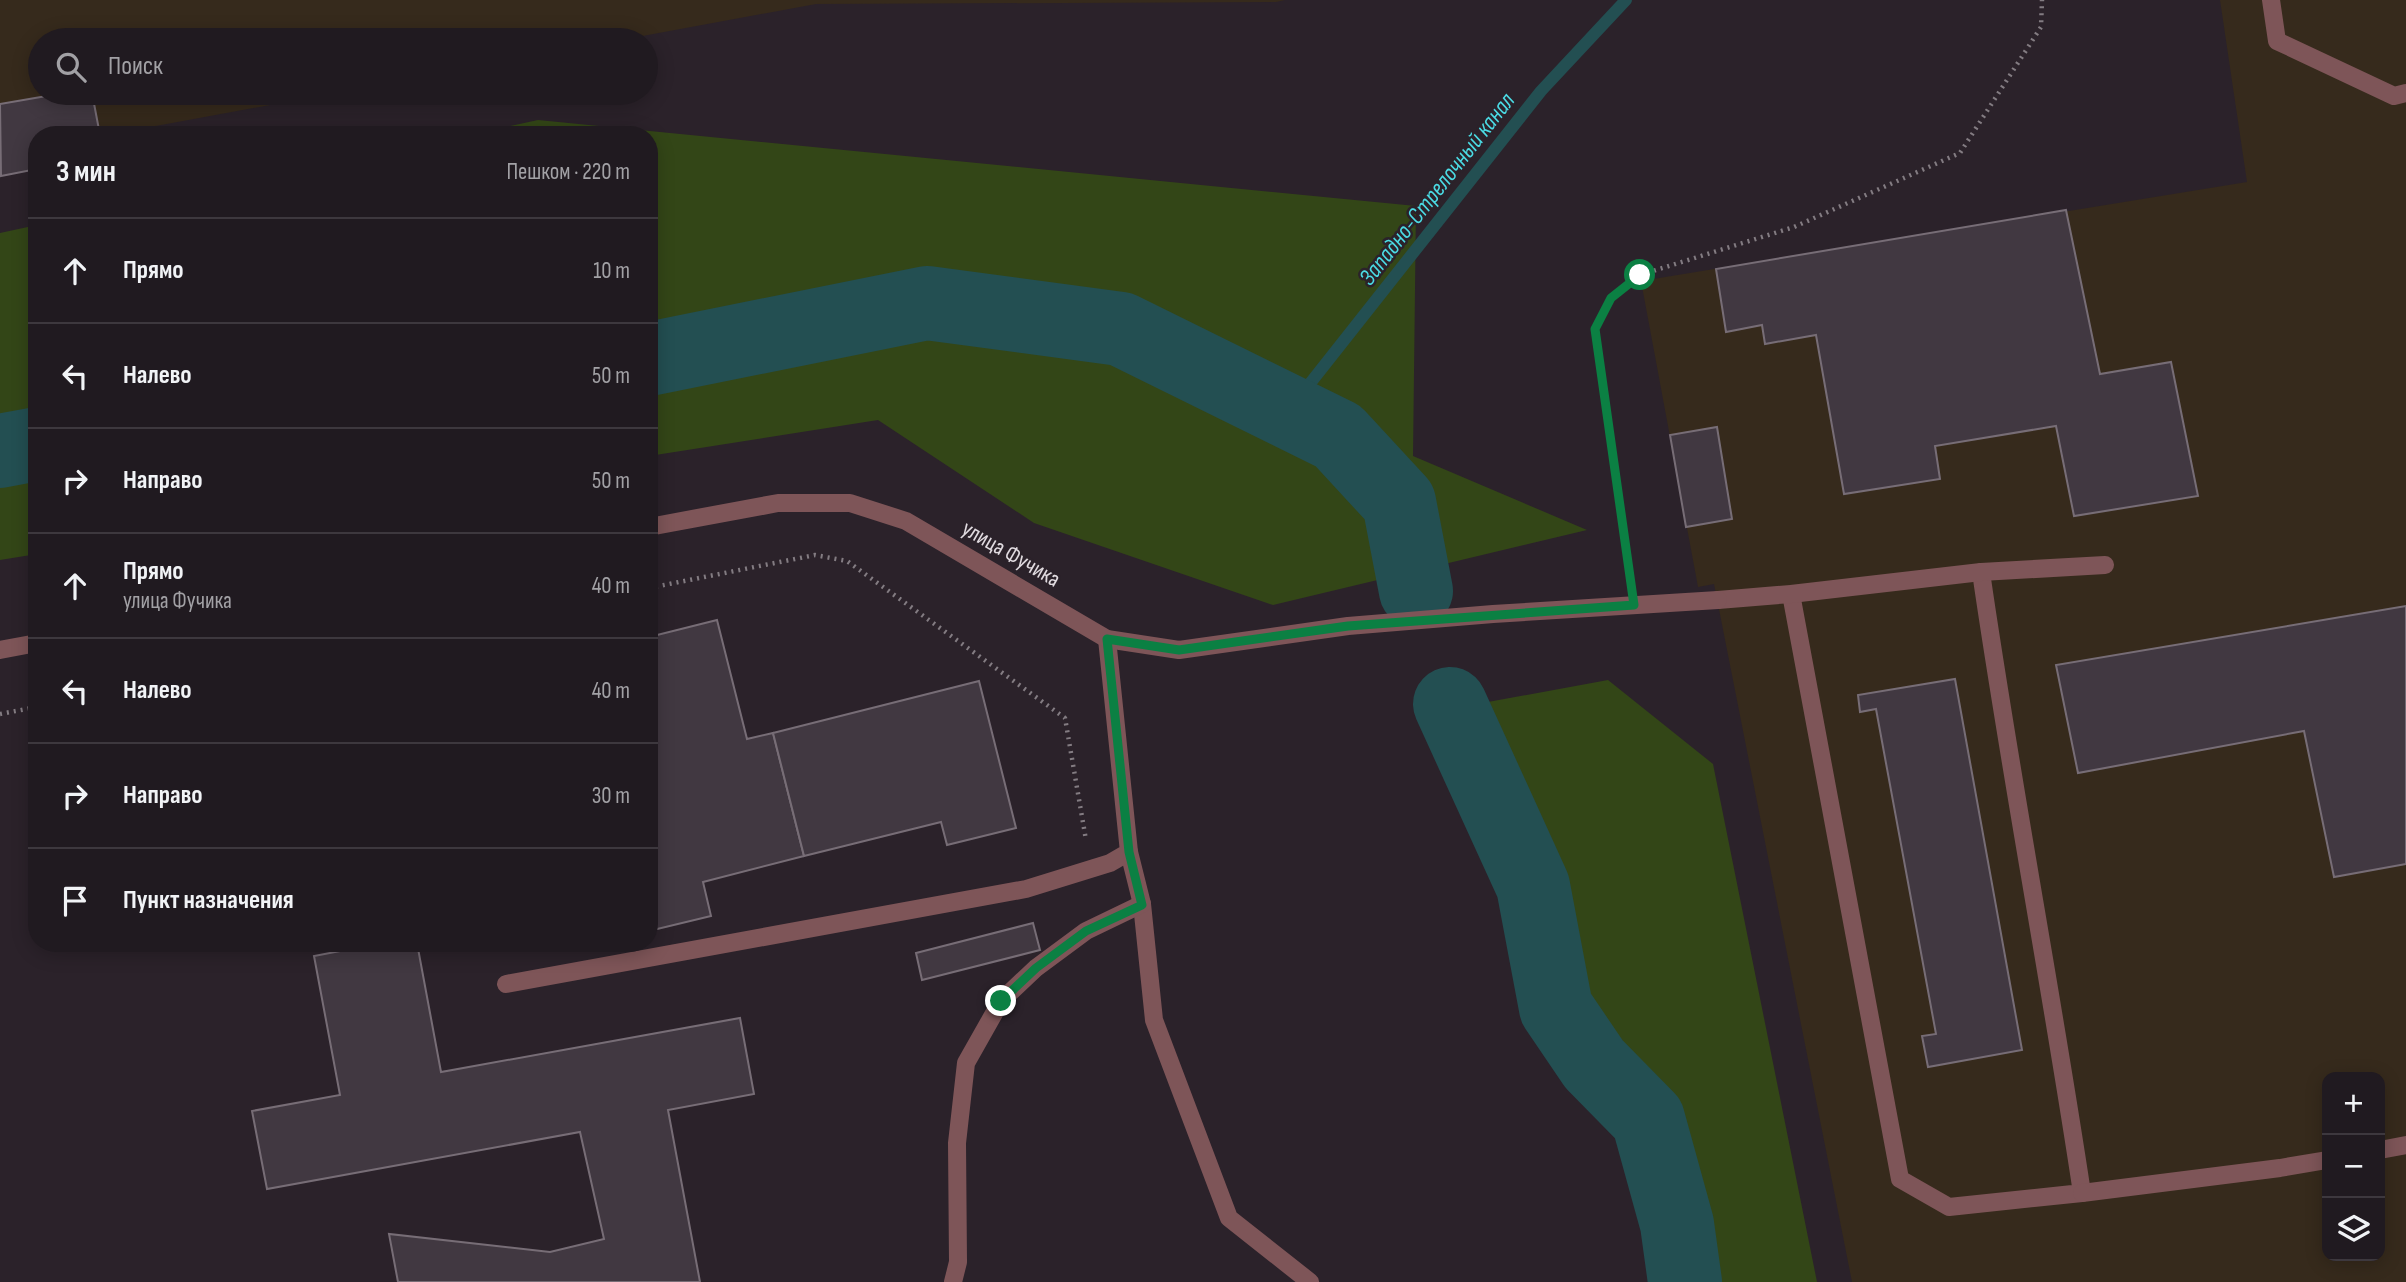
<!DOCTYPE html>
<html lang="ru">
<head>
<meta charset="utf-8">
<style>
	:root { --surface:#201a20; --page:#282329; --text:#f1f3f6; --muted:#a2a1a5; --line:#3d383e }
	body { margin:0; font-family:"Sofia Sans Condensed",sans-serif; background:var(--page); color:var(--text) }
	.controls { position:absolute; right:21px; bottom:21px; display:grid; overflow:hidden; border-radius:14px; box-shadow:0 4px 18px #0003 }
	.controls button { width:63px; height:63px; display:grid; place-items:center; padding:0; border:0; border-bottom:2px solid var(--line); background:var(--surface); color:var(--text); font:35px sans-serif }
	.stop { position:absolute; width:21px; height:21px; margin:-16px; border:5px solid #0b8043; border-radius:50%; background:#fff }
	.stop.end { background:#0b8043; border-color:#fff; box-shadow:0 2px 7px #0008 }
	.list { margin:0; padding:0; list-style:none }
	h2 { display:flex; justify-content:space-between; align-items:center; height:91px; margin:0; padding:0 28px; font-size:30px }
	h2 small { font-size:23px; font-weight:400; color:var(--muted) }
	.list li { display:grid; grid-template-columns:46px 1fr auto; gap:21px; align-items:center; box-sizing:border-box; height:105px; padding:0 28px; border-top:2px solid var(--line) }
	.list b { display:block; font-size:26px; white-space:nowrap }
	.list p { margin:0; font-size:23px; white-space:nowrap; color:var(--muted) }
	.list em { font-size:23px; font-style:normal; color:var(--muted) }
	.icon { flex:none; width:38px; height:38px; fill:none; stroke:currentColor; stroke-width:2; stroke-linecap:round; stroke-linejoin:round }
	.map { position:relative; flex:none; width:2406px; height:1282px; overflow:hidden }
	.search { position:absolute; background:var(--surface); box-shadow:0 4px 18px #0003; left:28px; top:28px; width:630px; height:77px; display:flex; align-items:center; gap:18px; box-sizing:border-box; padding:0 24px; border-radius:38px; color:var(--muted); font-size:26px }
	.panel { position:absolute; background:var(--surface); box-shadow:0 4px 18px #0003; left:28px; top:126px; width:630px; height:826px; border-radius:28px }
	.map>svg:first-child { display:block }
	.industrial { fill:#362a1c; fill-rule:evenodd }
	.green { fill:#334617 }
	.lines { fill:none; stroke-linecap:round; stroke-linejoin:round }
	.stream { stroke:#234f52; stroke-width:12 }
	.river { stroke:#234f52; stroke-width:74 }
	.building { fill:#413841; stroke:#776d76; stroke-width:2 }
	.path { stroke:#837c82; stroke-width:4.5; stroke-dasharray:2 5; stroke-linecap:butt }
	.lane { stroke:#7e5558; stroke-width:18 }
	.street { stroke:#7e5558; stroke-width:18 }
	.route { stroke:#0b8043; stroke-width:9 }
	.labels { text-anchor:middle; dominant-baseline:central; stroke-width:5; stroke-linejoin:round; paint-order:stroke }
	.street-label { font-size:23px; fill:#e1dbe0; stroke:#2b222a }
	.water-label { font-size:24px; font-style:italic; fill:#4bdbe4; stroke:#2b222a }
</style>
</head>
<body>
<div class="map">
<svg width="2406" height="1282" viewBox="0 0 2406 1282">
	<rect width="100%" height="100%" fill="#2b222a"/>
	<g class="industrial">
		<polygon points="0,0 1285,0 1276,2 816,4 621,40 40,40 40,93 335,93 107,135 37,135 37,148 0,155"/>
		<path d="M2220,0h186v1282h-554l-138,-698 -16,3 -57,-306 606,-99zM2327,1077h53v179h-53z"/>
	</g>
	<g class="green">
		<polygon points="538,120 1416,206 1413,456 1587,530 1273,605 1034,523 878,420 649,456 649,135 469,135"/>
		<polygon points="37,225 37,554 0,560 0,233"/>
		<polygon points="1608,680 1713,764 1817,1282 1702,1282 1661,1091 1585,992 1477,704"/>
	</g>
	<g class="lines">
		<polyline class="stream" points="1289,410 1541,91 1626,0"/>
		<g class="river">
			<polyline points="649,359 927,303 1121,329 1338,436 1399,502 1416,591"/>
			<polyline points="0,451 37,444"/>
			<polyline points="1450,704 1533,886 1556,1008 1594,1064 1648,1119 1677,1224 1685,1282"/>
		</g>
	</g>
	<g class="building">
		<polygon points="64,93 92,93 100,135 37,135 37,169 1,176 0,104"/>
		<polygon points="2066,210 2100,374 2171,362 2198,496 2074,516 2056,426 1935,446 1940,479 1844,494 1816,335 1765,344 1762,325 1726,332 1716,269"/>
		<polygon points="1717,427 1732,519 1686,527 1670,435"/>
		<polygon points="2406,606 2406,864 2334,877 2304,731 2078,773 2056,665"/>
		<polygon points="717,620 747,739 773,733 804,856 703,882 711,916 649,931 649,637"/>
		<polygon points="1955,679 2022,1050 1928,1067 1922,1036 1936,1034 1876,709 1860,712 1858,695"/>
		<polygon points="979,681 1016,828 947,845 941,822 804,856 773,733"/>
		<polygon points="1033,923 1040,950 922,980 916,953"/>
		<polygon points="382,943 417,943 441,1072 740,1018 754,1094 668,1110 700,1282 398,1282 389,1234 550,1252 604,1239 580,1132 267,1189 252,1111 340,1095 314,956"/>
	</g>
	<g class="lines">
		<g class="path">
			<polyline points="1630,576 1595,329 1611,298 1640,275 1794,227 1960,153 2041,27 2042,0"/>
			<polyline points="649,588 815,555 847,561 1065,718 1086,840"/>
			<polyline points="0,714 37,707"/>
		</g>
		<g class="lane">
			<polyline points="2271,0 2277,41 2394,96 2406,93"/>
			<path d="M1791,594l109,585 49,28 133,-14c-31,-207 -71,-413 -101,-621"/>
			<polyline points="1718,600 1791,594 1981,572 2105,565"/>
			<polyline points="1129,852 1142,904 1154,1020 1229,1218 1310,1282"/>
			<polyline points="506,984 1026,889 1110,863 1129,852 1107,639"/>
			<polyline points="2380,1150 2406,1145"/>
			<polyline points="2082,1193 2280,1168 2327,1160"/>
			<polyline points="953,1282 958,1262 957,1143 966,1063 1001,1001 1036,968 1086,931 1142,904"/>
		</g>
		<g class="street">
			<polyline points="649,527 778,503 850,503 906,521 1107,639 1179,650 1348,626 1493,614 1718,600"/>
			<polyline points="0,650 37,643"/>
		</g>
	</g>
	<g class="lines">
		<polyline class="route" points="1001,1001 1036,968 1086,931 1142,905 1129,852 1107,639 1179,650 1348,626 1634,605 1595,329 1611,298 1640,275"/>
	</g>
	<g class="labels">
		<g class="street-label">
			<text transform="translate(1011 554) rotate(30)">улица Фучика</text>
		</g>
		<g class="water-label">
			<text transform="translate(1437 189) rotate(-52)">Западно-Стрелочный канал</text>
		</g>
	</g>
</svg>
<div class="controls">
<button>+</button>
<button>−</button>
<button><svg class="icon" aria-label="layers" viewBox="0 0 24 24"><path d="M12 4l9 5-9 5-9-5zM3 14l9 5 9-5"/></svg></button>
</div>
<div class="stop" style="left:1640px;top:275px"></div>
<div class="stop end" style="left:1001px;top:1001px"></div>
<div class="search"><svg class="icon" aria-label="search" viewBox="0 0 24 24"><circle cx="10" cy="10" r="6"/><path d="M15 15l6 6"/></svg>Поиск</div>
<section class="panel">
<h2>3 мин<small>Пешком · 220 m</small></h2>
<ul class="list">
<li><svg class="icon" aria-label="ahead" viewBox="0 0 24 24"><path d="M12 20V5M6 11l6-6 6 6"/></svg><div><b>Прямо</b></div><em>10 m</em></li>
<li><svg class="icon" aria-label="left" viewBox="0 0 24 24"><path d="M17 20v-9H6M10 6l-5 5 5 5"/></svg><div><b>Налево</b></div><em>50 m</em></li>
<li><svg class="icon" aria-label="right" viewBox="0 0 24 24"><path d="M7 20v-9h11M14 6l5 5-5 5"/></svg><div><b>Направо</b></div><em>50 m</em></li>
<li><svg class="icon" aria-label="ahead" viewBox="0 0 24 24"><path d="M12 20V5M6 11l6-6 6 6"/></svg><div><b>Прямо</b><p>улица Фучика</p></div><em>40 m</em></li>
<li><svg class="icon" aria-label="left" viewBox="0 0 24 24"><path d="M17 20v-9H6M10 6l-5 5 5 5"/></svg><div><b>Налево</b></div><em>40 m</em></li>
<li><svg class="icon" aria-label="right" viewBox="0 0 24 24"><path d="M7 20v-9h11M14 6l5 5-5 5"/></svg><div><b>Направо</b></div><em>30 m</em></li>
<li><svg class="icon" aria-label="arrive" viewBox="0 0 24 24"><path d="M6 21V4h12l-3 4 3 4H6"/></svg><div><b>Пункт назначения</b></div></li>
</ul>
</section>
</div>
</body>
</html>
